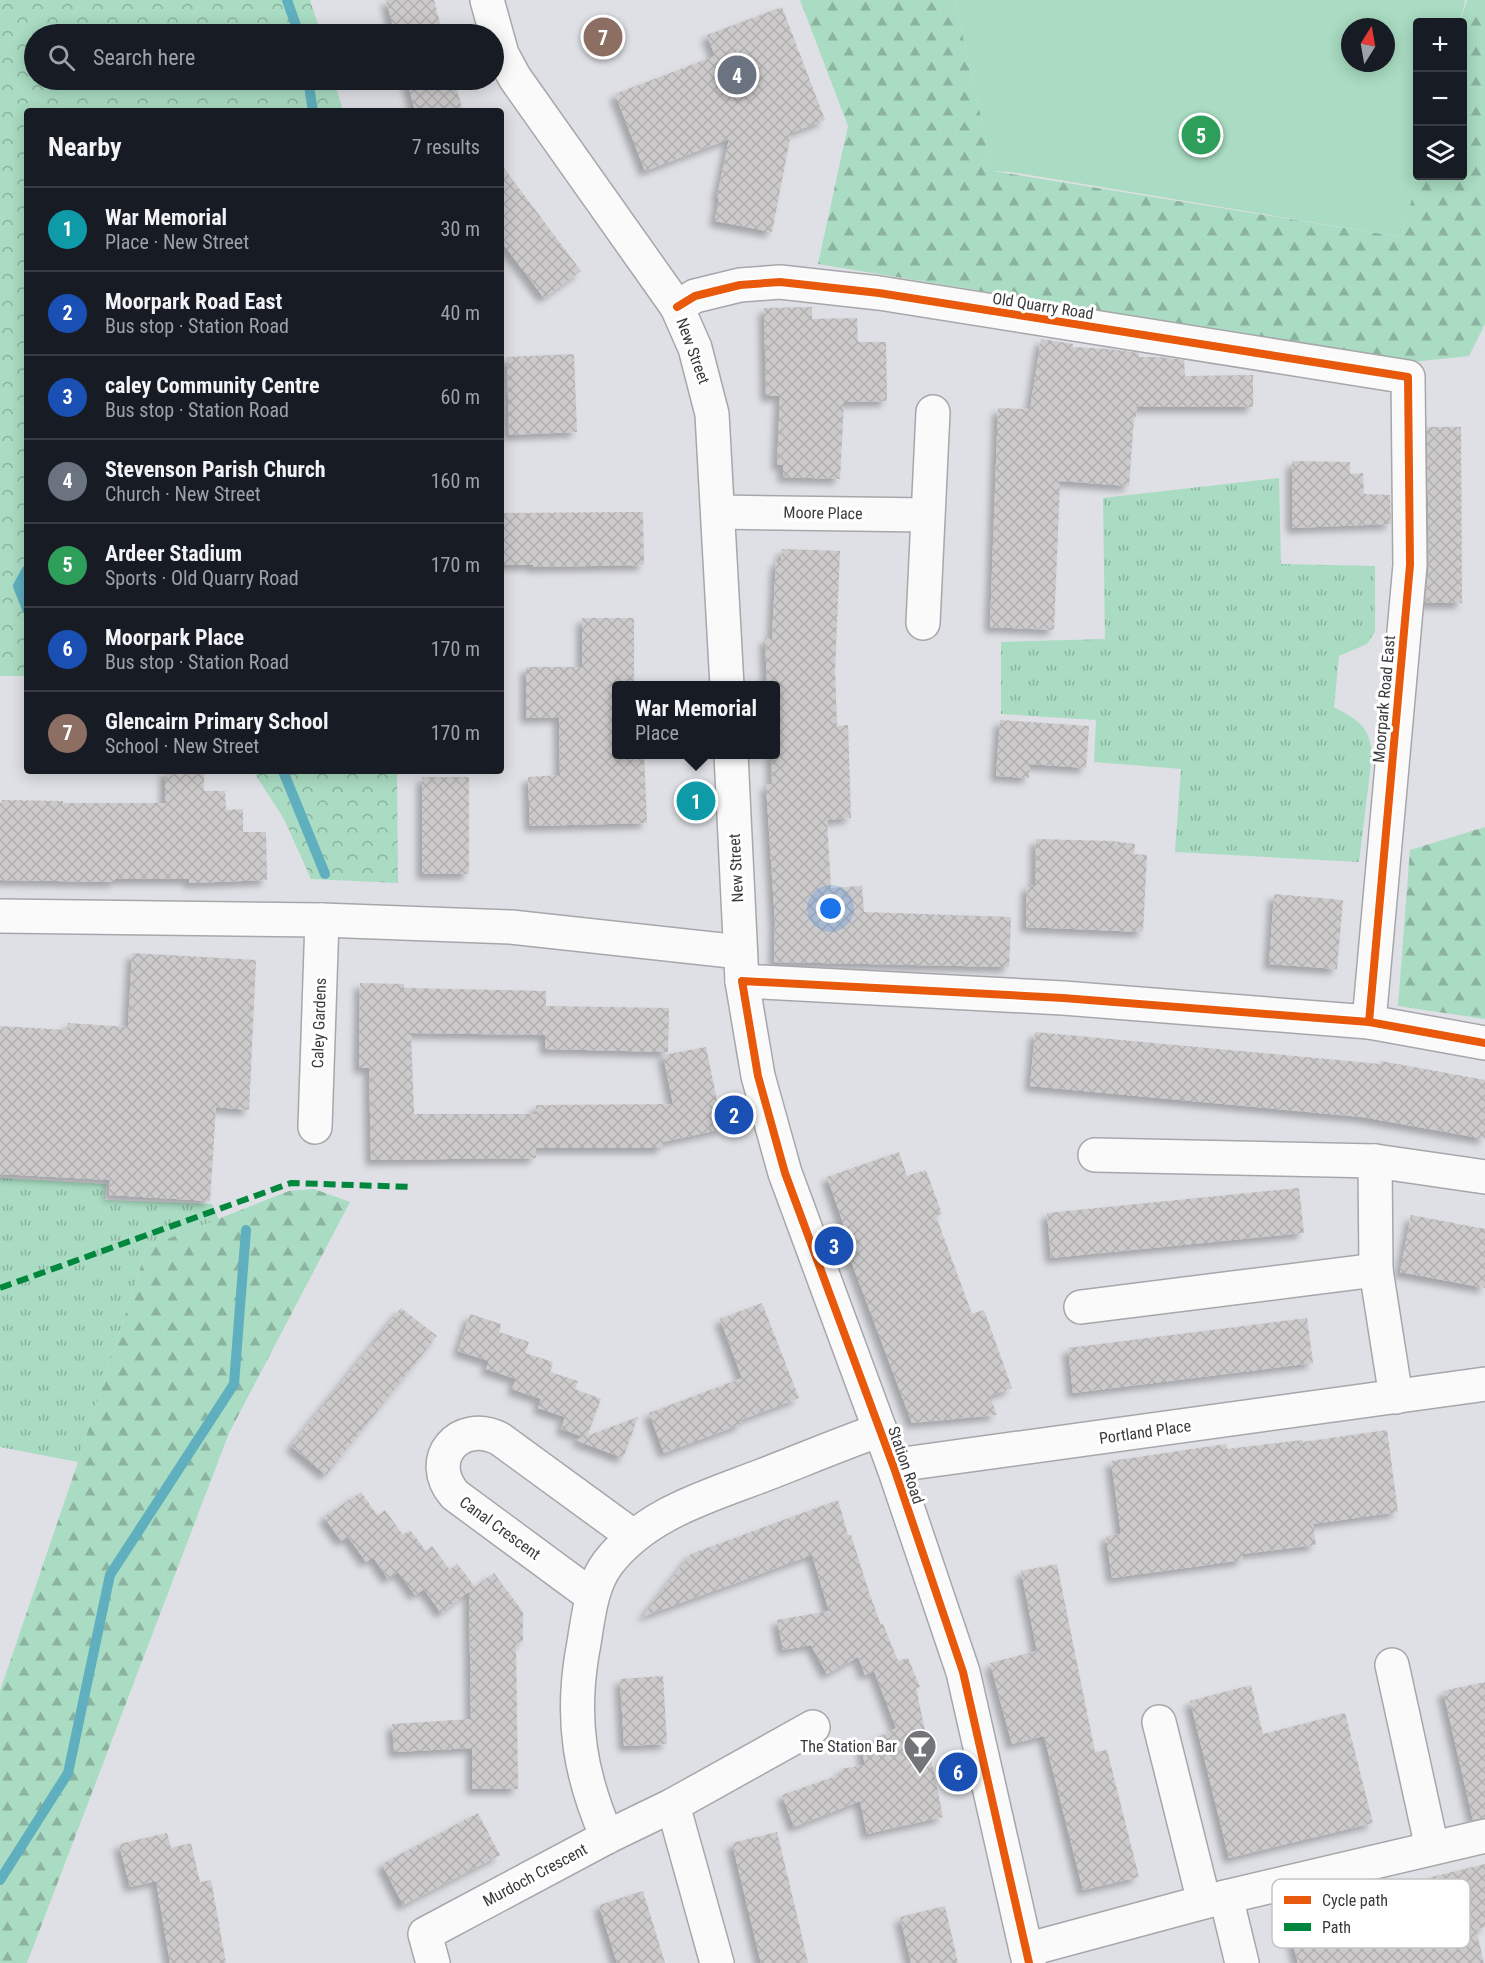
<!DOCTYPE html>
<html lang="en">
<head>
<meta charset="utf-8">
<style>
	:root { --surface:#171b24; --page:#20242c; --text:#f1f3f6; --muted:#9ea1a6; --line:#363941; --accent:#2563eb }
	body { margin:0; font-family:"Roboto Condensed",sans-serif; background:var(--page); color:var(--text) }
	.controls { position:absolute; right:18px; top:18px; display:grid; overflow:hidden; border-radius:6px; box-shadow:0 3px 15px #0003 }
	.controls button { width:54px; height:54px; display:grid; place-items:center; padding:0; border:0; border-bottom:2px solid var(--line); background:var(--surface); color:var(--text); font:30px sans-serif }
	.compass { position:absolute; left:1341px; top:18px; width:54px; height:54px; border-radius:50%; background:var(--surface); box-shadow:0 3px 15px #0003; rotate:11deg }
	.you { position:absolute; left:831px; top:909px; width:21px; height:21px; margin:-15px; border:4px solid #fff; border-radius:50%; background:#1a73e8; box-shadow:0 0 0 9px #1a73e833 }
	.badge { display:grid; place-items:center; width:39px; height:39px; border-radius:50%; background:var(--accent); color:#fff; font-size:20px; font-weight:700 }
	.pin { position:absolute; translate:-50% -50%; border:3px solid #fff; box-shadow:0 2px 6px #0006 }
	.popup { position:absolute; left:612px; top:681px; width:168px; height:78px; box-sizing:border-box; display:grid; place-content:center; border-radius:6px; background:var(--surface); filter:drop-shadow(0 2px 4px #0005); font-size:20px; white-space:nowrap; color:var(--muted) }
	.popup b { font-size:22px; color:var(--text) }
	.popup::after { content:''; position:absolute; left:50%; top:100%; margin-left:-12px; border:12px solid transparent; border-top-color:var(--surface) }
	.list { margin:0; padding:0; list-style:none }
	h2 { display:flex; justify-content:space-between; align-items:center; height:78px; margin:0; padding:0 24px; font-size:26px }
	h2 small { font-size:20px; font-weight:400; color:var(--muted) }
	.list li { display:grid; grid-template-columns:39px 1fr auto; gap:18px; align-items:center; box-sizing:border-box; height:84px; padding:0 24px; border-top:2px solid var(--line) }
	.list b { display:block; font-size:22px; white-space:nowrap }
	.list p { margin:0; font-size:20px; white-space:nowrap; color:var(--muted) }
	.list em { font-size:20px; font-style:normal; color:var(--muted) }
	.icon { flex:none; width:33px; height:33px; fill:none; stroke:currentColor; stroke-width:2; stroke-linecap:round; stroke-linejoin:round }
	.map { position:relative; flex:none; width:1485px; height:1963px; overflow:hidden }
	.search { position:absolute; background:var(--surface); box-shadow:0 3px 15px #0003; left:24px; top:24px; width:480px; height:66px; display:flex; align-items:center; gap:15px; box-sizing:border-box; padding:0 21px; border-radius:33px; color:var(--muted); font-size:22px }
	.panel { position:absolute; background:var(--surface); box-shadow:0 3px 15px #0003; left:24px; top:108px; width:480px; height:666px; border-radius:6px }
	.map>svg:first-child { display:block }
	.grass { fill:url(#grass-tufts) }
	.forest { fill:url(#forest-firs) }
	.park { fill:url(#park-crowns) }
	.pitch { fill:#a9dcc2; fill-rule:evenodd }
	.lines { fill:none; stroke-linecap:round; stroke-linejoin:round }
	.stream { stroke:#5fafbe; stroke-width:10 }
	.building { fill:url(#building-cross-hatch); filter:url(#shadow) }
	.street-casing { stroke:#a6a7ab; stroke-width:36 }
	.secondary-casing { stroke:#a6a7ab; stroke-width:36 }
	.street { stroke:#fafafb; stroke-width:33 }
	.secondary { stroke:#fafafb; stroke-width:33 }
	.quiet { stroke:#00873e; stroke-width:6; stroke-dasharray:12 6; stroke-linecap:butt }
	.cycleway-casing { stroke:#fff; stroke-width:11 }
	.cycleway { stroke:#e8590c; stroke-width:8 }
	.labels { text-anchor:middle; dominant-baseline:central; stroke-width:6; stroke-linejoin:round; paint-order:stroke }
	.street-label { font-size:16px; fill:#393a3e; stroke:#fff }
	.poi-label { font-size:16px; fill:#393a3e; stroke:#fff; text-anchor:end }
	.key { fill:#fff; stroke:#c4c4c5; stroke-width:1.5 }
	.key-label { font-size:16px; fill:#393a3e }
</style>
</head>
<body>
<div class="map">
<svg width="1485" height="1963" viewBox="0 0 1485 1963">
	<defs>
		<pattern id="grass-tufts" width="24" height="20" patternUnits="userSpaceOnUse" patternTransform="scale(1.5)"><rect width="24" height="20" fill="#a9dcc2"/><path d="M3 7l-1-3M5 7V3M7 7l1-3M15 17l-1-3M17 17v-4M19 17l1-3" fill="none" stroke="#8bb39f"/></pattern>
		<pattern id="forest-firs" width="22" height="20" patternUnits="userSpaceOnUse" patternTransform="scale(1.5)"><rect width="22" height="20" fill="#a9dcc2"/><path d="M5 1l3.5 6h-7zM16 11l3.5 6h-7z" fill="#8bb39f"/></pattern>
		<pattern id="park-crowns" width="20" height="18" patternUnits="userSpaceOnUse" patternTransform="scale(1.5)"><rect width="20" height="18" fill="#a9dcc2"/><path d="M2 6a3 3 0 1 1 6 0M12 15a3 3 0 1 1 6 0" fill="none" stroke="#8bb39f"/></pattern>
		<pattern id="building-cross-hatch" width="8" height="8" patternUnits="userSpaceOnUse" patternTransform="scale(1.5)"><rect width="8" height="8" fill="#cccacb"/><path d="M0 0l8 8M0 8l8-8" fill="none" stroke="#b0aeaf"/></pattern>
		<filter id="shadow"><feDropShadow dx="-5.5" dy="5.5" stdDeviation="3" flood-color="#0004"/></filter>
	</defs>
	<rect width="100%" height="100%" fill="#dfe0e5"/>
	<g class="grass">
		<path d="M1279,478l2,86 94,2v66l-8,12 -28,12 -5,51c25,14 36,19 38,49l-13,106 -184,-10 6,-83 -87,-7 2,-42 -95,-6v-72l104,-3 -2,-141z"/>
		<polygon points="0,1178 106,1184 105,1200 212,1204 219,1220 147,1247 78,1462 0,1447"/>
	</g>
	<g class="forest">
		<polygon points="800,0 955,0 993,171 1401,237 1418,176 1462,176 1462,22 1460,22 1467,0 1485,0 1485,324 1469,356 1412,362 818,264 848,126"/>
		<polygon points="1485,827 1485,1019 1398,1006 1410,850"/>
		<polygon points="314,1189 350,1202 229,1433 27,1963 0,1963 0,1691 78,1462 147,1247 289,1191"/>
	</g>
	<g class="park">
		<polygon points="0,0 310,0 321,34 34,34 34,80 334,80 343,111 27,111 27,676 0,676"/>
		<polygon points="253,771 397,771 398,883 311,879 284,819"/>
	</g>
	<path class="pitch" d="M955,0h510v2l-5,20h-42v154l-17,61 -390,-65 -18,-1zM1350,27h36v36h-36z"/>
	<g class="lines">
		<g class="stream">
			<polyline points="287,0 299,34"/>
			<polyline points="308,80 313,111"/>
			<polyline points="27,570 18,586 27,609"/>
			<polyline points="283,771 325,874"/>
			<polyline points="0,1880 68,1773 110,1575 234,1384 246,1230"/>
		</g>
	</g>
	<g class="building">
		<polygon points="386,0 434,0 443,34 395,34"/>
		<polygon points="782,7 825,120 791,133 772,232 715,221 719,198 717,197 729,139 645,171 615,94 715,56 707,35"/>
		<polygon points="407,80 454,80 463,111 415,111"/>
		<polygon points="501,164 581,271 544,298 501,241"/>
		<polygon points="812,307 812,319 857,318 858,342 886,342 887,401 844,402 840,479 783,477 783,465 777,465 780,396 766,396 764,308"/>
		<polygon points="1041,339 1073,344 1073,347 1109,349 1139,353 1139,357 1160,357 1184,360 1185,376 1253,375 1253,407 1137,407 1136,417 1134,417 1129,486 1060,481 1054,630 990,627 998,408 1030,409"/>
		<polygon points="574,354 577,432 509,435 507,357"/>
		<polygon points="1427,427 1461,427 1462,603 1425,603 1429,565"/>
		<polygon points="1292,461 1350,462 1350,474 1363,473 1364,494 1390,495 1391,524 1292,528"/>
		<polygon points="643,512 644,565 533,567 533,565 501,565 501,517 504,517 504,513"/>
		<polygon points="782,549 840,551 835,670 837,726 848,725 851,818 827,820 831,888 862,886 864,912 1011,917 1009,967 774,962 775,922 766,785 772,784 771,754 776,754 776,686 767,686 765,638 772,638 776,561 781,561"/>
		<polygon points="582,618 634,618 634,686 616,686 616,754 644,754 647,823 530,826 528,777 560,775 559,717 526,718 526,667 582,667"/>
		<polygon points="1000,720 1089,726 1086,768 1030,764 1029,778 996,776"/>
		<polygon points="165,771 204,771 204,791 225,791 226,810 243,809 243,832 266,832 267,880 189,883 189,879 115,879 115,882 0,880 0,803 2,803 2,800 63,801 63,803 165,803"/>
		<rect x="422" y="777" width="47" height="97"/>
		<polygon points="1036,839 1112,841 1135,844 1134,854 1147,855 1143,932 1026,927 1027,885 1035,885"/>
		<polygon points="1274,894 1343,900 1337,969 1269,964"/>
		<polygon points="132,953 256,960 249,1110 216,1107 210,1201 109,1195 110,1180 0,1174 0,1026 67,1030 68,1023 128,1027"/>
		<polygon points="360,983 404,984 404,988 546,991 546,1006 669,1008 668,1052 545,1049 545,1035 411,1033 414,1114 536,1114 536,1105 673,1104 663,1055 706,1047 723,1129 663,1142 663,1148 536,1148 536,1158 371,1160 369,1068 359,1068"/>
		<polygon points="1035,1032 1380,1064 1381,1061 1485,1080 1485,1139 1362,1117 1030,1086"/>
		<polygon points="899,1152 907,1176 926,1170 942,1214 936,1216 972,1314 984,1310 1012,1388 990,1396 997,1415 912,1423 850,1258 855,1257 827,1177"/>
		<polygon points="1299,1188 1304,1233 1051,1258 1047,1213"/>
		<polygon points="1411,1215 1485,1229 1485,1288 1400,1272"/>
		<polygon points="762,1303 799,1398 741,1420 742,1424 664,1453 649,1413 742,1378 720,1319"/>
		<polygon points="401,1308 437,1336 326,1475 291,1446"/>
		<polygon points="470,1314 501,1324 499,1332 529,1342 525,1353 553,1362 550,1372 578,1381 575,1389 601,1399 587,1436 638,1417 623,1458 575,1440 584,1437 561,1429 565,1417 538,1408 541,1399 512,1389 516,1379 486,1369 489,1361 458,1351"/>
		<polygon points="1307,1318 1313,1363 1073,1393 1068,1348"/>
		<polygon points="1387,1430 1398,1512 1313,1524 1316,1545 1242,1554 1243,1560 1112,1578 1106,1536 1121,1534 1111,1461 1226,1444 1227,1449 1302,1440 1303,1442"/>
		<polygon points="361,1492 378,1516 385,1510 403,1535 410,1530 426,1551 432,1546 450,1570 457,1563 475,1587 494,1573 523,1612 523,1642 516,1642 518,1789 472,1789 472,1748 394,1752 392,1724 471,1719 469,1591 441,1613 424,1589 415,1595 398,1572 388,1579 373,1557 366,1562 348,1537 341,1541 324,1517"/>
		<polygon points="838,1500 848,1535 851,1535 869,1592 881,1625 883,1624 898,1661 908,1658 920,1687 916,1688 943,1817 867,1834 860,1801 794,1827 782,1795 842,1774 841,1769 865,1765 861,1746 896,1728 874,1671 865,1675 858,1657 827,1674 811,1645 783,1650 777,1620 829,1611 812,1555 642,1617 691,1554"/>
		<polygon points="1057,1564 1095,1752 1107,1750 1139,1877 1083,1890 1044,1736 1012,1744 990,1663 1037,1651 1021,1571"/>
		<polygon points="663,1676 667,1744 624,1746 620,1679"/>
		<polygon points="1485,1682 1485,1818 1473,1820 1443,1691"/>
		<polygon points="1251,1685 1263,1734 1345,1713 1373,1823 1229,1858 1190,1701"/>
		<polygon points="478,1813 500,1855 403,1905 382,1864"/>
		<polygon points="777,1832 800,1928 808,1963 761,1963 732,1843"/>
		<polygon points="167,1833 171,1848 191,1843 200,1882 211,1880 226,1963 170,1963 156,1881 130,1887 119,1844"/>
		<polygon points="1485,1864 1485,1927 1476,1929 1484,1963 1298,1963 1286,1918 1400,1889 1399,1885"/>
		<polygon points="643,1891 665,1963 617,1963 599,1905"/>
		<polygon points="945,1906 958,1963 911,1963 900,1917"/>
	</g>
	<g class="lines">
		<defs>
			<g id="street">
				<polyline points="677,307 695,296 740,285 780,282 879,293 1408,377 1410,565 1369,1022"/>
				<polyline points="718,512 927,515"/>
				<polyline points="923,623 933,412"/>
				<polyline points="0,916 322,920 511,927 740,952"/>
				<polyline points="742,981 1063,998 1369,1022 1485,1043"/>
				<polyline points="315,1127 322,920"/>
				<polyline points="1095,1155 1375,1161 1485,1177"/>
				<polyline points="1375,1161 1376,1270 1396,1397"/>
				<polyline points="1081,1307 1376,1270"/>
				<polyline points="894,1468 911,1463 1485,1384"/>
				<path d="M592,1596l-137,-101c-31,-35 4,-77 45,-56l133,97"/>
				<polyline points="1392,1665 1432,1848"/>
				<polyline points="1159,1722 1204,1902"/>
				<polyline points="673,1805 717,1963"/>
				<path d="M607,1837c-27,-62 -36,-116 -25,-183 6,-30 7,-66 26,-91 38,-49 98,-66 153,-87 39,-15 79,-32 119,-46"/>
				<polyline points="1226,1897 1242,1963"/>
				<polyline points="1026,1950 1204,1902 1485,1836"/>
				<polyline points="433,1963 425,1934 607,1837 673,1805 813,1727"/>
			</g>
			<g id="secondary">
				<polyline points="487,0 502,54 515,78 677,307 695,348 712,414 727,686"/>
				<polyline points="731,754 742,981 758,1076 785,1173 894,1468 963,1672 1029,1963"/>
			</g>
		</defs>
		<use href="#street" class="street-casing"/>
		<use href="#secondary" class="secondary-casing"/>
		<use href="#street" class="street"/>
		<use href="#secondary" class="secondary"/>
		<polyline class="quiet" points="0,1288 291,1183 413,1187"/>
		<defs>
			<g id="cycleway">
				<polyline points="677,307 695,296 740,285 780,282 879,293 1408,377 1410,565 1369,1022"/>
				<polyline points="1029,1963 963,1672 894,1468 785,1173 758,1076 742,981 1063,998 1369,1022 1485,1043"/>
			</g>
		</defs>
		<use href="#cycleway" class="cycleway-casing"/>
		<use href="#cycleway" class="cycleway"/>
	</g>
	<defs>
		<symbol id="bar-pin" viewBox="-11 -11 22 30"><path d="M0 17L-7.5 6A9.5 9.5 0 1 1 7.5 6Z" fill="#737478" stroke="#fff"/><path d="M-6-5H6L.8 .8V4.5H3.5V6h-7V4.5H-.8V.8Z" fill="#fff"/></symbol>
	</defs>
	<g fill-rule="evenodd">
		<use href="#bar-pin" x="901" y="1727" width="38" height="52"/>
	</g>
	<g class="labels">
		<g class="street-label">
			<text transform="translate(1043 306) rotate(9)">Old Quarry Road</text>
			<text transform="translate(693 351) rotate(70)">New Street</text>
			<text transform="translate(823 513) rotate(1)">Moore Place</text>
			<text transform="translate(1384 699) rotate(-85)">Moorpark Road East</text>
			<text transform="translate(736 868) rotate(-93)">New Street</text>
			<text transform="translate(319 1023) rotate(-88)">Caley Gardens</text>
			<text transform="translate(1145 1432) rotate(-8)">Portland Place</text>
			<text transform="translate(906 1465) rotate(71)">Station Road</text>
			<text transform="translate(500 1528) rotate(36)">Canal Crescent</text>
			<text transform="translate(535 1875) rotate(-28)">Murdoch Crescent</text>
		</g>
		<g class="poi-label">
			<text x="897" y="1746">The Station Bar</text>
		</g>
	</g>
	<rect x="1272" y="1879" width="198" height="69" rx="9" class="key"/>
	<rect x="1284" y="1896" width="27" height="8" fill="#e8590c"/>
	<rect x="1284" y="1923" width="27" height="8" fill="#00873e"/>
	<g class="key-label">
		<text x="1322" y="1906">Cycle path</text>
		<text x="1322" y="1933">Path</text>
	</g>
</svg>
<div class="controls">
<button>+</button>
<button>−</button>
<button><svg class="icon" aria-label="layers" viewBox="0 0 24 24"><path d="M12 4l9 5-9 5-9-5zM3 14l9 5 9-5"/></svg></button>
</div>
<svg class="compass" viewBox="-18 -18 36 36"><path d="M0-13l5 13h-10z" fill="#e53935"/><path d="M0 13l5-13h-10z" fill="#9ea1a6"/></svg>
<div class="you"></div>
<div class="pin badge" style="left:696px;top:801px;background:#0f9aa8">1</div>
<div class="popup"><b>War Memorial</b>Place</div>
<div class="pin badge" style="left:734px;top:1115px;background:#1a4fb4">2</div>
<div class="pin badge" style="left:834px;top:1246px;background:#1a4fb4">3</div>
<div class="pin badge" style="left:737px;top:75px;background:#6b7280">4</div>
<div class="pin badge" style="left:1201px;top:135px;background:#2e9e5b">5</div>
<div class="pin badge" style="left:958px;top:1772px;background:#1a4fb4">6</div>
<div class="pin badge" style="left:603px;top:37px;background:#8d6e63">7</div>
<div class="search"><svg class="icon" aria-label="search" viewBox="0 0 24 24"><circle cx="10" cy="10" r="6"/><path d="M15 15l6 6"/></svg>Search here</div>
<section class="panel">
<h2>Nearby<small>7 results</small></h2>
<ul class="list">
<li><span class="badge" style="background:#0f9aa8">1</span><div><b>War Memorial</b><p>Place · New Street</p></div><em>30 m</em></li>
<li><span class="badge" style="background:#1a4fb4">2</span><div><b>Moorpark Road East</b><p>Bus stop · Station Road</p></div><em>40 m</em></li>
<li><span class="badge" style="background:#1a4fb4">3</span><div><b>caley Community Centre</b><p>Bus stop · Station Road</p></div><em>60 m</em></li>
<li><span class="badge" style="background:#6b7280">4</span><div><b>Stevenson Parish Church</b><p>Church · New Street</p></div><em>160 m</em></li>
<li><span class="badge" style="background:#2e9e5b">5</span><div><b>Ardeer Stadium</b><p>Sports · Old Quarry Road</p></div><em>170 m</em></li>
<li><span class="badge" style="background:#1a4fb4">6</span><div><b>Moorpark Place</b><p>Bus stop · Station Road</p></div><em>170 m</em></li>
<li><span class="badge" style="background:#8d6e63">7</span><div><b>Glencairn Primary School</b><p>School · New Street</p></div><em>170 m</em></li>
</ul>
</section>
</div>
</body>
</html>
